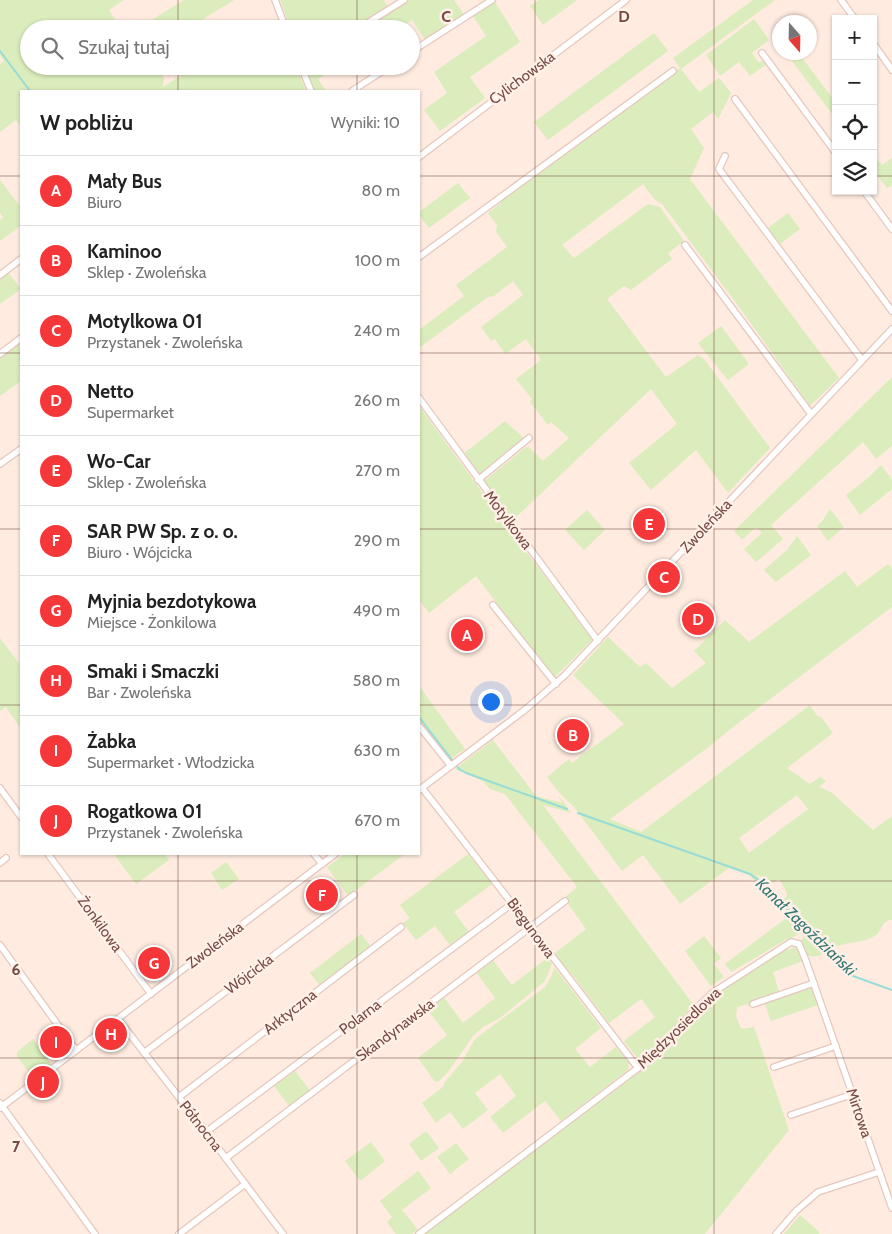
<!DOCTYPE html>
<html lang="pl">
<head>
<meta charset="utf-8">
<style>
	:root { --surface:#fff; --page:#f6f6f6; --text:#222; --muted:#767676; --line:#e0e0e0; --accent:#f53739 }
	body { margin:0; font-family:Cabin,sans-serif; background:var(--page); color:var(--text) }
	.controls { position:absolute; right:15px; top:15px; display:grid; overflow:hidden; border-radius:0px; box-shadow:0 1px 4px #0004 }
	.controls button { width:45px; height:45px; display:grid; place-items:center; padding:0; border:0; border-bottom:1px solid var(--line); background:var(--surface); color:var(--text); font:25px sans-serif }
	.compass { position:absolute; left:772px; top:15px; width:45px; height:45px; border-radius:50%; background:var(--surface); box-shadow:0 1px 4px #0004; rotate:160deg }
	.you { position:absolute; left:490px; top:701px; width:18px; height:18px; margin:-12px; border:4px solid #fff; border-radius:50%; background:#1a73e8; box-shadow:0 0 0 8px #1a73e833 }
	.badge { display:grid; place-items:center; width:32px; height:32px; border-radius:50%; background:var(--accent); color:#fff; font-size:16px; font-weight:700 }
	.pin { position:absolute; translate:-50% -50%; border:2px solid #fff; box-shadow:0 1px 5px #0006 }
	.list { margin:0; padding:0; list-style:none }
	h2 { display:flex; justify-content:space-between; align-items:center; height:65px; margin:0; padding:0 20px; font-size:21px }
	h2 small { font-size:16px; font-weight:400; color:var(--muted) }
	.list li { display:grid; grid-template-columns:32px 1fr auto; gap:15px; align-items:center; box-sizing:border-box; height:70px; padding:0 20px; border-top:1px solid var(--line) }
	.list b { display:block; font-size:19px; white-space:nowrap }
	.list p { margin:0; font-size:16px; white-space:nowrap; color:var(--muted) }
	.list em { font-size:16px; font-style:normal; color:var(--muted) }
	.icon { flex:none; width:28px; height:28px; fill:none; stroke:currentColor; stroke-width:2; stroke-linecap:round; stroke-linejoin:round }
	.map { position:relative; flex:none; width:892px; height:1234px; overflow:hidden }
	.search { position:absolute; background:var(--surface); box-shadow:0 1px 4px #0004; left:20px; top:20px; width:400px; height:55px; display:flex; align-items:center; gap:12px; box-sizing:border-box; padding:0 18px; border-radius:28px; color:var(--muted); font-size:19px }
	.panel { position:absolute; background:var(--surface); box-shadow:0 1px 4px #0004; left:20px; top:90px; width:400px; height:765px; border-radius:0px }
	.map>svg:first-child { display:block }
	.green { fill:#dbedbc; fill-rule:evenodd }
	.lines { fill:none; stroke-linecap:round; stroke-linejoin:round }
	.stream { stroke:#97dcd7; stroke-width:2 }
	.minor-casing { stroke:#e5c7bd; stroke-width:8 }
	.minor { stroke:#fff; stroke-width:5.5 }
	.grid { fill:none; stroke:#774b44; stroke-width:1; stroke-opacity:0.55 }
	.labels { text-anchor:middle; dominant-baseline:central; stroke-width:5; stroke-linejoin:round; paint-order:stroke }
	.street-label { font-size:15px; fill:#774b44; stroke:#fff0e8 }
	.water-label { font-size:16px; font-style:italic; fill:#347773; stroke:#fff0e8 }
	.grid-label { font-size:16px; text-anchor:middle; font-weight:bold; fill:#774b44; stroke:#fff0e8; stroke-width:5; stroke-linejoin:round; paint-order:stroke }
</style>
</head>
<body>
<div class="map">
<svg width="892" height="1234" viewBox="0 0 892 1234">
	<rect width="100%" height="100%" fill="#ffebdf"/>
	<g class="green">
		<polygon points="0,0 124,0 109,10 121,29 29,29 29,66 157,66 164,78 163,87 195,66 296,66 306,91 21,91 21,127 16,120 0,132 0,64 4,61 0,55"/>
		<polygon points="184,0 234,0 203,19 209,29 137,29"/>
		<polygon points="280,0 384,0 387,6 350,29 291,29"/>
		<polygon points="409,0 454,0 464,15 425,40 412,20 397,29 363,29"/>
		<polygon points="539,0 577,0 543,25 530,6"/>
		<polygon points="753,0 775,0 681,69 699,92 719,78 731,93 718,119 713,112 691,129 704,148 690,179 839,378 810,406 734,300 662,204 654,199 643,184 562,245 574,258 648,204 660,207 684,241 668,253 672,259 631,290 624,286 607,299 666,377 698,355 704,359 770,448 728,493 696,450 651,490 629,463 677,424 651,389 512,521 483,482 526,447 529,447 543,461 569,438 551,422 548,425 530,402 532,399 516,379 541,360 526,339 505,354 495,339 491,341 481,327 523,295 513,281 494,296 488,297 419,348 419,330 464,296 456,285 507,247 496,232 497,225 488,213 501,203 500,200 680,68 673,58"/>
		<polygon points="495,2 520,42 470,77 485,98 440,131 424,110 447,93 434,72 486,36 473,16"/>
		<polygon points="754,19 769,40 752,53 759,63 764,60 767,64 750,76 739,62 720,76 706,55"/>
		<polygon points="654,33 668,51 548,140 534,122"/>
		<polygon points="800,55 836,103 836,119 792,61"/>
		<polygon points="305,66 339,66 318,79 326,91 313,91"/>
		<polygon points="873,154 882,165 892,158 892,185 887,188 873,170"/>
		<polygon points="0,180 19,205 21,204 21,230 19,227 0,241 0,220 3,217 0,213"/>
		<polygon points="458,183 470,198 429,228 419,215 419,212"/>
		<polygon points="788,213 800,229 780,244 768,228"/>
		<polygon points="7,271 21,289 0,304 0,277"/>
		<polygon points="721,326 749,364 728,380 698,343"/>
		<polygon points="21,342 21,381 0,396 0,358"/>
		<polygon points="892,377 892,446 876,459 863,442 771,525 783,539 756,562 744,549 762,533 756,527 742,540 734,531"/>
		<polygon points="419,406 517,540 593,639 555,677 553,677 476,576 429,613 419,600"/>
		<polygon points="505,421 525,439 479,476 463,454"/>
		<polygon points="881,465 892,480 892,489 860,515 846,495 867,479"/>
		<polygon points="830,509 844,527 828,541 817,526 823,520"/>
		<polygon points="587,510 605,530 584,550 565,530"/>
		<polygon points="797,536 811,555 776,582 764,570 787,550"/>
		<path d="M888,564l4,5v38l-155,117 -31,25 -96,70 31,13 169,-127 8,12 2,-1 13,17 -46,35 23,16 10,-7 6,4 -7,6 12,5 42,38 19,-14v104c-11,0 -9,10 -16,15 -12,9 -28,6 -41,12 -9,4 -17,13 -28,8l-6,-14 3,-4 -4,-4 -12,7 -1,-1 -56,33 -6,-8 64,-48 -40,-41 -20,-7 -49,36 -37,-49 -21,16 -47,-63 -15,-14 -13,-17 22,-18 3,4 52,-39 -51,-49 35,-38 32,30 6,-4 26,25 34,-25 -12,-12 31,-31 24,22 96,-71 12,16zM797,795l11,14 -59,44 -10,-15zM755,874l18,9 6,-4 7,12 1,5 -6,5z"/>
		<polygon points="0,638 21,666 21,729 6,707 0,711"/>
		<polygon points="419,686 465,749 449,760 419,722"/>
		<polygon points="493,740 536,796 562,803 558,796 563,801 571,813 543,805 693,1004 665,1039 643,1059 638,1059 624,1041 655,1017 641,999 609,1023 575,978 543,942 534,928 538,924 537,929 555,953 586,929 564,898 577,887 505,794 490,789 483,781 455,769"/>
		<polygon points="114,854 165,854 169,860 136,884"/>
		<polygon points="345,854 405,854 348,896 327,867"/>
		<polygon points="468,854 492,884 454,912 469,932 450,945 435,926 416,940 403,923 410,918 400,905"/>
		<polygon points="226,862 239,879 222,890 211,873"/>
		<polygon points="361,934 372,948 321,987 310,973"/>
		<polygon points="704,936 721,958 714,964 724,977 711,986 685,951"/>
		<polygon points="794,947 797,949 803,961 773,972 779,992 751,1002 751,1005 748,1006 747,1004 737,1007 736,1016 741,1029 754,1027 789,1130 705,1234 424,1234 650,1064 676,1039 706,1003 722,990 787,948 788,950"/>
		<polygon points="547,958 552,964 545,981 500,1018 483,1027 473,1036 448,1072 439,1081 435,1082 418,1058 447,1035 427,1009 443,996 463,1023 495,998 476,972 492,959 512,985"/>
		<polygon points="554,967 601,1028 575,1049 590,1067 616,1047 629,1063 628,1070 561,1121 545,1101 503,1133 490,1117 516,1096 500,1074 475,1093 488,1110 463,1129 450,1112 436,1123 422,1103 443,1087 444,1083 462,1062 475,1039 545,987 552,975"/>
		<polygon points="811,986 818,1005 771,1021 764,1002"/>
		<polygon points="33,1039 51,1064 33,1078 17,1056 17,1052"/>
		<polygon points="295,1071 311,1092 290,1107 274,1086"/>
		<polygon points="426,1131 439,1148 421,1161 409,1144"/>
		<polygon points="371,1142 385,1161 360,1181 345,1161"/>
		<polygon points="456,1143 469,1159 450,1174 437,1157"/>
		<polygon points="418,1171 431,1188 402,1210 418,1230 412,1234 396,1234 387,1222 392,1217 380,1201"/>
		<polygon points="800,1215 819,1232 819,1234 784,1234"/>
	</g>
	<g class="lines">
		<g class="stream">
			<polyline points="0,51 30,91"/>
			<polyline points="419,717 459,769 466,773 567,809"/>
			<polyline points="578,813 750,874 760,881 853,976 892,990"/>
		</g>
		<defs>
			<g id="minor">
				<polyline points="275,0 286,29"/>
				<polyline points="841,0 855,19"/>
				<polyline points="358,29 404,0"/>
				<polyline points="873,43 892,70"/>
				<polyline points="411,52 492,0"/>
				<polyline points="762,53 836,153"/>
				<polyline points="301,66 311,91"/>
				<polyline points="352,91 390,66"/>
				<polyline points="735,99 892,311"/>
				<polyline points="725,156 719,169 862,360"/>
				<polyline points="419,157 626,0"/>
				<polyline points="864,191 892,229"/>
				<polyline points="685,245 811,414"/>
				<polyline points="419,257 673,71"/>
				<polyline points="0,275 21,259"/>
				<polyline points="0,354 21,338"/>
				<polyline points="419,398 598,641"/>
				<polyline points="0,464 21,449"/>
				<polyline points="478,480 529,438"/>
				<polyline points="493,605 556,684"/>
				<polyline points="419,726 451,766"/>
				<polyline points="0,788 21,817"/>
				<path d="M422,788c73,92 144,187 216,280"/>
				<polyline points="419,790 526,709 564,676 892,329"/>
				<polyline points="48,854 151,994"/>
				<polyline points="314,854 322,864"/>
				<polyline points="0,863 6,858"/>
				<polyline points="0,945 76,1050"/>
				<polyline points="753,1004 814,983"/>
				<polyline points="118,1019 206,1132 283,1234"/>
				<polyline points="144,1053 354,895"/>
				<polyline points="774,1067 836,1046"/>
				<polyline points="179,1097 401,927"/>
				<polyline points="0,1103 95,1234"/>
				<polyline points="0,1108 335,854"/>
				<polyline points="791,1115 853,1094"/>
				<polyline points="206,1132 513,903"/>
				<polyline points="226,1158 565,901"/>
				<polyline points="179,1234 245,1184"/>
				<polyline points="419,1234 638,1068 663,1047 685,1020 712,993 791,942 799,944 806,961 892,1208"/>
				<polyline points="776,1234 796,1211 818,1192 879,1172"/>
			</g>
		</defs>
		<use href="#minor" class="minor-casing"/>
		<use href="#minor" class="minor"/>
	</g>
	<path class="grid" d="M178,0v29M357,0v29M535,0v1234M714,0v1234M178,66v25M357,66v25M0,176h21M419,176h417M873,176h19M0,353h21M419,353h473M0,529h21M419,529h473M0,705h21M419,705h473M178,854v380M357,854v380M0,881h892M0,1058h892"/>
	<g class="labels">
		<g class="street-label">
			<text transform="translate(522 78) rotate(-37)">Cylichowska</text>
			<text transform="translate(508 520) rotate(53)">Motylkowa</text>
			<text transform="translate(706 526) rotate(-47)">Zwoleńska</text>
			<text transform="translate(100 924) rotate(54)">Żonkilowa</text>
			<text transform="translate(531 928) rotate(54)">Biegunowa</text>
			<text transform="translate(215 945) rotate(-37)">Zwoleńska</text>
			<text transform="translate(249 974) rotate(-37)">Wójcicka</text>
			<text transform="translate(290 1012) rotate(-38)">Arktyczna</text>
			<text transform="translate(360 1017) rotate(-37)">Polarna</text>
			<text transform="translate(679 1028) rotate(-44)">Międzyosiedlowa</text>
			<text transform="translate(395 1030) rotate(-37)">Skandynawska</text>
			<text transform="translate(859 1113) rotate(71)">Mirtowa</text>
			<text transform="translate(201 1126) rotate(52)">Północna</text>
		</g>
		<g class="water-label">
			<text transform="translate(806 927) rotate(44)">Kanał Zagoździański</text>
		</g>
	</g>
	<g class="grid-label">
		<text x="446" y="22">C</text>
		<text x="624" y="22">D</text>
		<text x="16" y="975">6</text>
		<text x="16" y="1152">7</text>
	</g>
</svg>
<div class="controls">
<button>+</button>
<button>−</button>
<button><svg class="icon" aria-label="locate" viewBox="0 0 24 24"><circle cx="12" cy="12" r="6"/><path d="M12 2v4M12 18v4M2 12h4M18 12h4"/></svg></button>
<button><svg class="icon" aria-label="layers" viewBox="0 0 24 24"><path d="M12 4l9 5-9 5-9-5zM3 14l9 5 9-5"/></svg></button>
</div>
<svg class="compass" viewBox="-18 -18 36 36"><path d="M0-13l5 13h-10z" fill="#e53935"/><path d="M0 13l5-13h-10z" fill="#767676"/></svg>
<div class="you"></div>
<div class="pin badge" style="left:467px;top:635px">A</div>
<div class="pin badge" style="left:573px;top:735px">B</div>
<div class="pin badge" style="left:664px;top:577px">C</div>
<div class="pin badge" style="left:698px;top:619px">D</div>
<div class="pin badge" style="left:649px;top:524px">E</div>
<div class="pin badge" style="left:322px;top:895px">F</div>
<div class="pin badge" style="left:154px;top:963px">G</div>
<div class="pin badge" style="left:111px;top:1034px">H</div>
<div class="pin badge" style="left:56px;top:1042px">I</div>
<div class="pin badge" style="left:43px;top:1082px">J</div>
<div class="search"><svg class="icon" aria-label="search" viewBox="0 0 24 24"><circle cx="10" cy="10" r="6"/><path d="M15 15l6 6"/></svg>Szukaj tutaj</div>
<section class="panel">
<h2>W pobliżu<small>Wyniki: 10</small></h2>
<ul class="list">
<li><span class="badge">A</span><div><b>Mały Bus</b><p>Biuro</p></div><em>80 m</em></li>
<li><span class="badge">B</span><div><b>Kaminoo</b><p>Sklep · Zwoleńska</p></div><em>100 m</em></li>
<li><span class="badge">C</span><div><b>Motylkowa 01</b><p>Przystanek · Zwoleńska</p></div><em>240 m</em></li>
<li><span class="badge">D</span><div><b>Netto</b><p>Supermarket</p></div><em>260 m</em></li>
<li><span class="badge">E</span><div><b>Wo-Car</b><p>Sklep · Zwoleńska</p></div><em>270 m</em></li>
<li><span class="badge">F</span><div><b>SAR PW Sp. z o. o.</b><p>Biuro · Wójcicka</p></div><em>290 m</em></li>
<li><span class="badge">G</span><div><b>Myjnia bezdotykowa</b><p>Miejsce · Żonkilowa</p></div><em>490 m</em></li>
<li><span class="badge">H</span><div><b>Smaki i Smaczki</b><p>Bar · Zwoleńska</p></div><em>580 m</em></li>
<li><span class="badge">I</span><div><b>Żabka</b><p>Supermarket · Włodzicka</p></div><em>630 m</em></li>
<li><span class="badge">J</span><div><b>Rogatkowa 01</b><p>Przystanek · Zwoleńska</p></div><em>670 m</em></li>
</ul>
</section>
</div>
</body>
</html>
